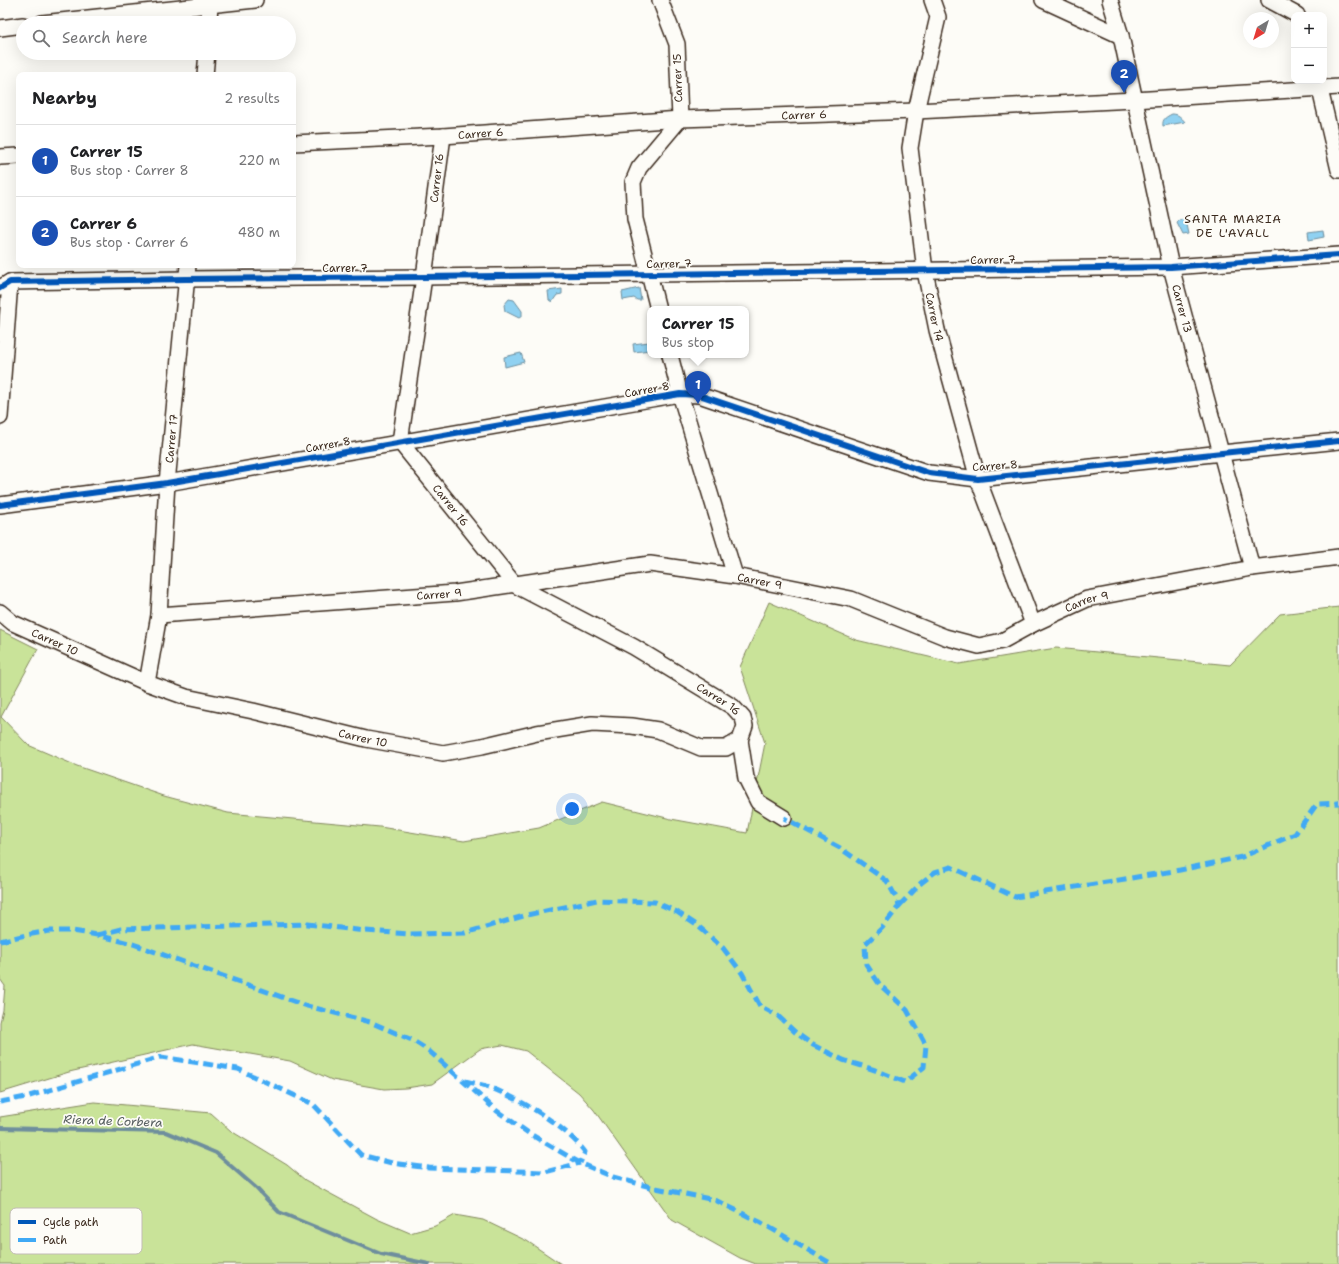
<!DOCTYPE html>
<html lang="en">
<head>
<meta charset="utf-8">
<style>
	:root { --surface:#fff; --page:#f2f2f2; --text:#202124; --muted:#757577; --line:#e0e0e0; --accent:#d1495b }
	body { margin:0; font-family:"Shantell Sans",sans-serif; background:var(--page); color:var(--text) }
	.controls { position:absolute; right:12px; top:12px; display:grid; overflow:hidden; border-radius:8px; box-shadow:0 4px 16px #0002 }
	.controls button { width:36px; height:36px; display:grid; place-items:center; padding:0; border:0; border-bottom:1px solid var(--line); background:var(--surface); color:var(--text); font:20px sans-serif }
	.compass { position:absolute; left:1243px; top:12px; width:36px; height:36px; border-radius:50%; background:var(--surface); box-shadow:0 4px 16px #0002; rotate:218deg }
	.you { position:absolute; left:572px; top:809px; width:14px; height:14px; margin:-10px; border:3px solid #fff; border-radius:50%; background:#1a73e8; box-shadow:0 0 0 6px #1a73e833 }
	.badge { display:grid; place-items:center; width:26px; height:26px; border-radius:50%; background:var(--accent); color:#fff; font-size:13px; font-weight:700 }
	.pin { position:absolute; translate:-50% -33px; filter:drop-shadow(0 1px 2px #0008) }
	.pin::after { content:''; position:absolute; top:21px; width:14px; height:12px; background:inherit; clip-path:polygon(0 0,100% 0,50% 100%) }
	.popup { position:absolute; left:647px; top:306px; width:102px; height:52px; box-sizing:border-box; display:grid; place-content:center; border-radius:8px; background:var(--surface); filter:drop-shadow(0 1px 3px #0005); font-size:13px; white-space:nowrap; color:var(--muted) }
	.popup b { font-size:15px; color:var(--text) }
	.popup::after { content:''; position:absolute; left:50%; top:100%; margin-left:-8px; border:8px solid transparent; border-top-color:var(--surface) }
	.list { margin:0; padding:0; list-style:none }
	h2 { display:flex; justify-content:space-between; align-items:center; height:52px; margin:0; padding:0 16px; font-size:17px }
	h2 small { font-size:13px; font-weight:400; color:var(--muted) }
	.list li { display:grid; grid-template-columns:26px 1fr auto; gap:12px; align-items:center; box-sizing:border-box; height:72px; padding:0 16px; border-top:1px solid var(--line) }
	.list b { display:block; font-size:15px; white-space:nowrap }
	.list p { margin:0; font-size:13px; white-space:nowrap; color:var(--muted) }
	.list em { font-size:13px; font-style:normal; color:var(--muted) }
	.icon { flex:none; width:22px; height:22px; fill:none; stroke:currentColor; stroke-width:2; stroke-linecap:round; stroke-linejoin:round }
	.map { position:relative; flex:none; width:1339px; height:1264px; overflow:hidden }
	.search { position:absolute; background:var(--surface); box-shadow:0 4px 16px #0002; left:16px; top:16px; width:280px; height:44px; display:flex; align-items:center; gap:10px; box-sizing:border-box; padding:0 14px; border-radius:22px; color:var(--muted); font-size:15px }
	.panel { position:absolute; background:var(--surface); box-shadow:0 4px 16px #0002; left:16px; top:72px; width:280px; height:196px; border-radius:8px }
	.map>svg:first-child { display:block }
	.green { fill:#c9e399; stroke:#82865c }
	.water { fill:#90d1f1; stroke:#6e8e9d }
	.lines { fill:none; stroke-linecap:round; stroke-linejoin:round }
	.stream { stroke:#6e8e9d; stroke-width:4 }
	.street-casing { stroke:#3b2a1e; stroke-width:18 }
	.street { stroke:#fdfcf7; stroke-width:15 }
	.quiet { stroke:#3fa9f5; stroke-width:5; stroke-dasharray:10 5; stroke-linecap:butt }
	.cycleway-casing { stroke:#fdfcf7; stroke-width:8 }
	.cycleway { stroke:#0057b8; stroke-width:6 }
	.labels { text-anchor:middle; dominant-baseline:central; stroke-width:3.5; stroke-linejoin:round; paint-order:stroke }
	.street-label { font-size:11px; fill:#3b2a1e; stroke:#fdfcf7 }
	.neighbourhood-label { font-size:12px; letter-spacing:1px; fill:#3b2a1e; stroke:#fdfcf7 }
	.water-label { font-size:12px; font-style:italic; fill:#545c5d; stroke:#fdfcf7 }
	.key { fill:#fdfcf7; stroke:#c3bdb6; stroke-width:1 }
	.key-label { font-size:11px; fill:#3b2a1e }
</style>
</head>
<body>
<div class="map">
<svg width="1339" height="1264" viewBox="0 0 1339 1264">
	<rect width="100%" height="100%" fill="#fdfcf7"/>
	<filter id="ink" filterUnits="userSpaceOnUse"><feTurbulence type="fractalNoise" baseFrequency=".025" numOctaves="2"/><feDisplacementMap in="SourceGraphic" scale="8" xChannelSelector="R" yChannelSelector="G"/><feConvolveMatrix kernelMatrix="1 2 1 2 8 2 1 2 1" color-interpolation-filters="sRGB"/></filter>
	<g filter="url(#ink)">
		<g class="green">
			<polygon points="769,602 856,640 959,664 1056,648 1230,665 1280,614 1339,607 1339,1264 756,1264 740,1258 672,1220 594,1110 579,1093 526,1051 502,1045 480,1049 432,1084 406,1088 384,1089 332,1080 290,1061 193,1044 69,1072 0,1093 0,1022 3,1010 5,986 0,979 0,630 38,649 1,717 28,745 77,766 164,796 228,813 380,827 464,841 539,828 602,802 671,819 747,833 765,743 740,667"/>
			<polygon points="94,1102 211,1113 231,1131 287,1165 305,1180 377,1219 410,1233 435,1226 455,1215 483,1220 527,1241 561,1264 0,1264 0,1117"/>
		</g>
		<g class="water">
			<path d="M1172,114c6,0 9,3 13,8l-22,4c-1,-7 3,-9 9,-12z"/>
			<polygon points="1184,219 1186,220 1189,234 1183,235 1177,223 1179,220"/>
			<polygon points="1323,230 1324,237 1309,240 1308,232"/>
			<polygon points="639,288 641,300 637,300 634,298 623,300 622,292"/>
			<polygon points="562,289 562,294 557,295 552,302 549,300 548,291"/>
			<polygon points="509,299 514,300 522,311 522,316 519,318 505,311 504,305"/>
			<polygon points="649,342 650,350 634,352 633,344"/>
			<polygon points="521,353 524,362 505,367 504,357"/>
		</g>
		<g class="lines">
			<polyline class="stream" points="0,1128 166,1132 216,1153 255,1187 279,1212 381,1254 429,1264"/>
			<defs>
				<g id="street">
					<path id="s1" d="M932,0l6,17 -22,94 -6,37 15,123 12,59 41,149 55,145"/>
					<polyline points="1043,0 1121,36"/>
					<path id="s2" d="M1110,0l11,36 50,231 81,301"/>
					<polyline points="1269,0 1297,15"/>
					<polyline points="42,23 255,0"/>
					<polyline points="209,23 210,0"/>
					<polyline points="0,28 23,25"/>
					<polyline points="205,75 207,53"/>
					<polyline points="1318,81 1339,170"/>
					<path id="s3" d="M443,136l-19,141 -24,165 115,143 119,62 99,60 10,11 2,8 -5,14"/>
					<path id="s4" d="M293,143l150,-7 237,-17 236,-8 218,-11 205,-13"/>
					<polyline points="0,157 19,156"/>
					<polyline points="0,288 10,282 186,279 424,277 1171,267 1339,255"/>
					<polyline points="658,309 635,219 633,182 639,168 680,119 677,44 660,0"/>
					<polyline points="670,355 680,394 735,576"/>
					<polyline points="0,417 10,282"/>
					<polyline points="0,505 167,483 680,394 699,395 929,473 978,479 1222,453 1339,441"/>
					<path id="s5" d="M0,612l13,11 134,60 39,14 67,14 113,28 77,14 39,-7 55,-13 55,-9 40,2 26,4 43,18h25l14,-8"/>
					<path id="s6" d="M159,615l296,-22 195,-29 85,12 116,23 94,38 34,9 23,-5 31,-17 54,-25 165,-31 87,-11"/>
					<path id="s7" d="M147,683l12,-68 8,-132 21,-218"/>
					<polyline points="740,740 746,778 758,802 784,818"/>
				</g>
			</defs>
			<use href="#street" class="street-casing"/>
			<use href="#street" class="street"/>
			<g class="quiet">
				<polyline points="899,906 921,883 935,872 951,867 1015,897 1180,870 1242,857 1295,834 1317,804 1339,803"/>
				<polyline points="97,935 121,929 308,924 365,931 410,934 465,933 527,915 597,900 655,902 677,912 698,926 723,948 742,973 760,1006 778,1016 795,1032 813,1045 843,1060 875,1070 905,1082 924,1067 926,1045 907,1010 880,985 866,964 865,944 882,928 899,906 898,901 887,881 840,848 784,818"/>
				<polyline points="0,941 26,935 50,931 73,931 97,935 133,944 307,1006 370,1022 412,1040 429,1051 497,1111 530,1134 580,1163 613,1177 651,1187 715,1200 760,1222 832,1264"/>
				<path d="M465,1081c7,2 15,3 21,5 31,11 79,39 99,66l-5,11"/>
				<polyline points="0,1102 26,1097 161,1057 238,1069 313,1104 361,1155 392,1163 429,1168 545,1172 580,1163"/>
			</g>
			<defs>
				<g id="cycleway">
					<polyline points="0,288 10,282 186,279 424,277 1171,267 1339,255"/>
					<polyline points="0,505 167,483 680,394 699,395 929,473 978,479 1222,453 1339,441"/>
				</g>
			</defs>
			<use href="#cycleway" class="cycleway-casing"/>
			<use href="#cycleway" class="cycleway"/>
		</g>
	</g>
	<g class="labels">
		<g class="street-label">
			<text transform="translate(678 78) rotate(-92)">Carrer 15</text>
			<text stroke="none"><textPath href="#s4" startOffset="512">Carrer 6</textPath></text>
			<text stroke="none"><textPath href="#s4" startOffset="188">Carrer 6</textPath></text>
			<text transform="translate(437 178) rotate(-83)">Carrer 16</text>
			<text transform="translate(993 260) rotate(-1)">Carrer 7</text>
			<text transform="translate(669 264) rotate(-1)">Carrer 7</text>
			<text x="345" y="268">Carrer 7</text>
			<text stroke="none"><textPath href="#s2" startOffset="317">Carrer 13</textPath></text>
			<text stroke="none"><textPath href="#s1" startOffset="323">Carrer 14</textPath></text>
			<text transform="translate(647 390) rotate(-10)">Carrer 8</text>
			<text stroke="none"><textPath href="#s7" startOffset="246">Carrer 17</textPath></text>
			<text transform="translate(328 445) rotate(-10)">Carrer 8</text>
			<text transform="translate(995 466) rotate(-4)">Carrer 8</text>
			<text stroke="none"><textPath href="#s3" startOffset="390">Carrer 16</textPath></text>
			<text stroke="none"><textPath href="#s6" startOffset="605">Carrer 9</textPath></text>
			<text stroke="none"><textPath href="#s6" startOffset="281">Carrer 9</textPath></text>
			<text stroke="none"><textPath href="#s6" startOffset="952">Carrer 9</textPath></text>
			<text stroke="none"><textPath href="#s5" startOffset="63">Carrer 10</textPath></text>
			<text stroke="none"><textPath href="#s3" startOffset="726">Carrer 16</textPath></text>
			<text stroke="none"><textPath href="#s5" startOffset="387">Carrer 10</textPath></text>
		</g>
		<g class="neighbourhood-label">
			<text x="1233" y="219">SANTA MARIA<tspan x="1233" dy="14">DE L'AVALL</tspan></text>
		</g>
		<g class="water-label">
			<text transform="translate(113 1121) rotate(2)">Riera de Corbera</text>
		</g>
	</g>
	<rect x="10" y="1208" width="132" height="46" rx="6" class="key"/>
	<rect x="18" y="1220" width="18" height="4" fill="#0057b8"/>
	<rect x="18" y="1238" width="18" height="4" fill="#3fa9f5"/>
	<g class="key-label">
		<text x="43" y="1226">Cycle path</text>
		<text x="43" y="1244">Path</text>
	</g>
</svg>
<div class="controls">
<button>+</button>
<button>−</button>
</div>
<svg class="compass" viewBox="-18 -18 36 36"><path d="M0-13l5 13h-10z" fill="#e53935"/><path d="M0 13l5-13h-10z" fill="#757577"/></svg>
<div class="you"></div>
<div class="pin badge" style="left:698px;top:404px;background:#1a4fb4">1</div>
<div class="popup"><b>Carrer 15</b>Bus stop</div>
<div class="pin badge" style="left:1124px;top:93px;background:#1a4fb4">2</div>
<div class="search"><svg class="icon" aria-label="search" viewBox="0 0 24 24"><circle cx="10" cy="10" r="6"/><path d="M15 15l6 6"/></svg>Search here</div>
<section class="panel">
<h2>Nearby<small>2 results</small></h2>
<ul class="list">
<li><span class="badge" style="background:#1a4fb4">1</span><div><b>Carrer 15</b><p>Bus stop · Carrer 8</p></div><em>220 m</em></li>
<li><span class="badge" style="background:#1a4fb4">2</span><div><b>Carrer 6</b><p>Bus stop · Carrer 6</p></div><em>480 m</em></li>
</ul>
</section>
</div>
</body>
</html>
